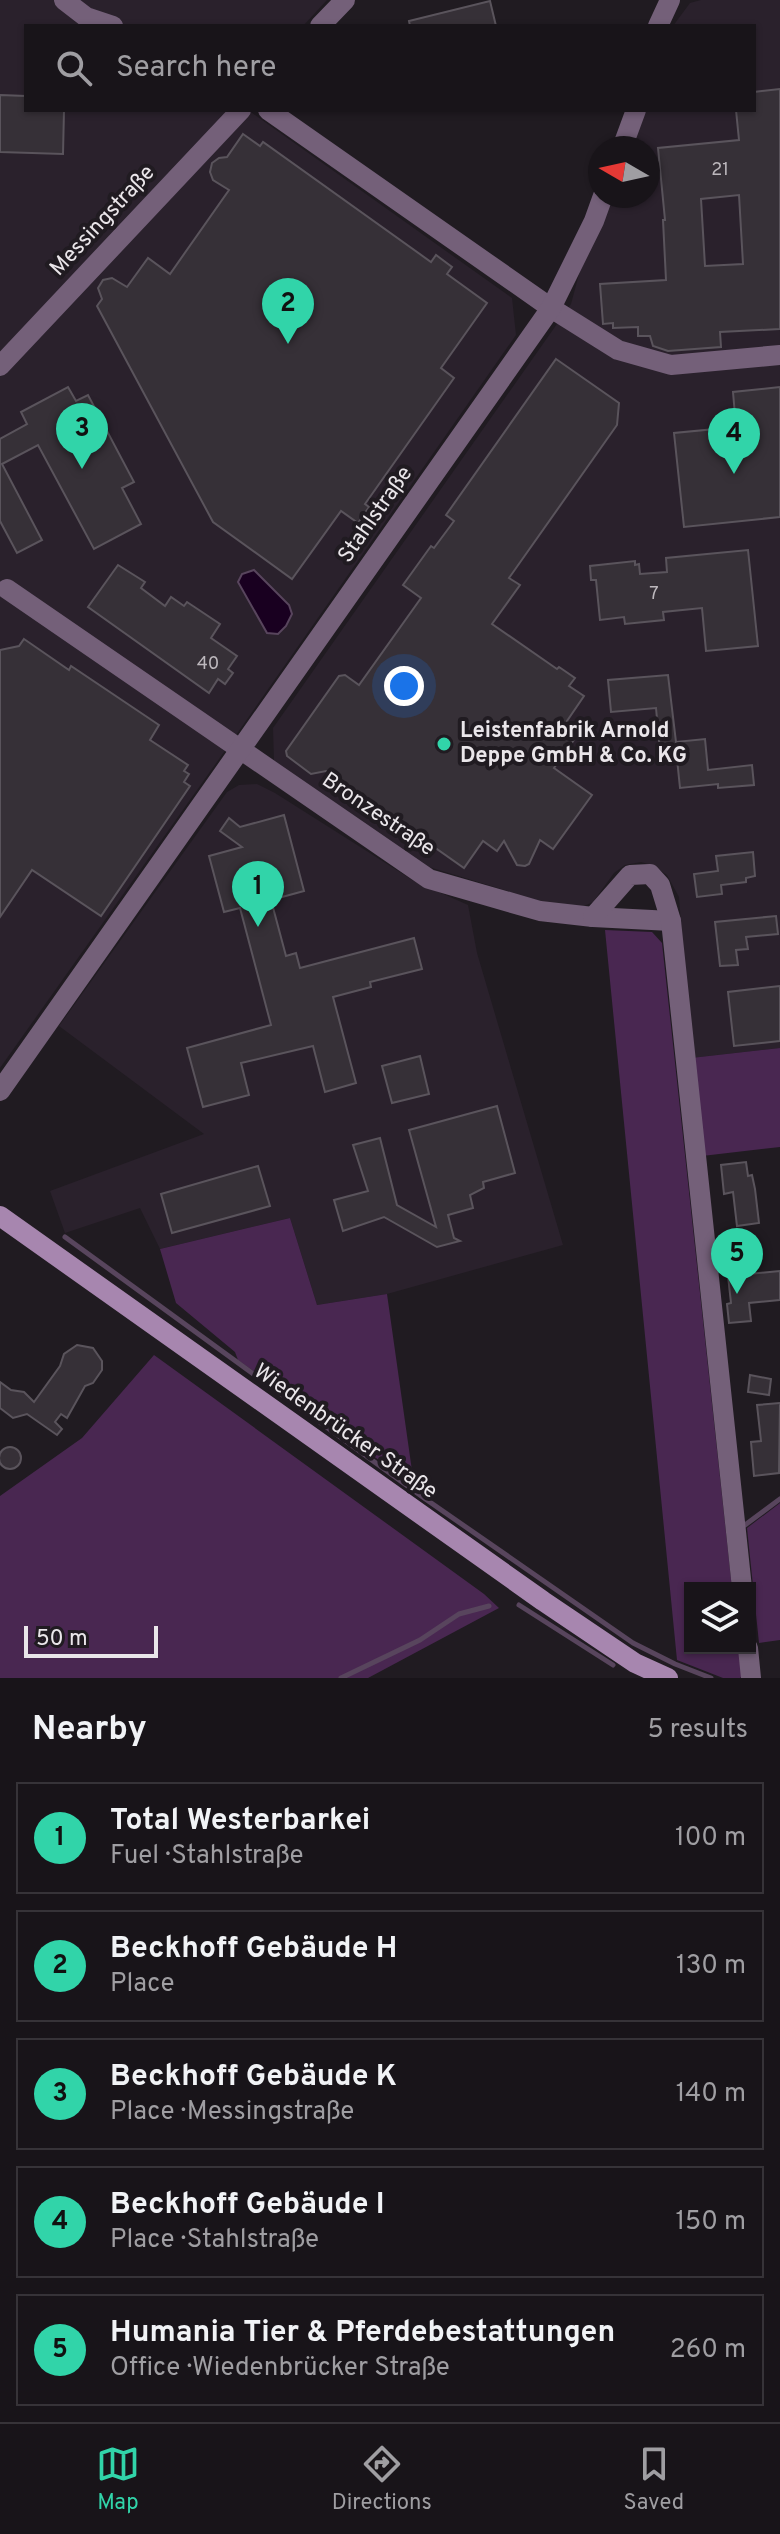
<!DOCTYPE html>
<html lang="en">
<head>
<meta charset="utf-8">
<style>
	:root { --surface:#181419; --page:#252126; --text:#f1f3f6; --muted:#9f9ea2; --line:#363338; --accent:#31d4a9 }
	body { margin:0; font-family:Overpass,sans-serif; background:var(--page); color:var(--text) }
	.controls { position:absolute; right:24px; bottom:24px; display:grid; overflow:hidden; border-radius:0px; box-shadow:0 2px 6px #0004 }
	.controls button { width:72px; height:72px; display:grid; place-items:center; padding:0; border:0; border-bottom:2px solid var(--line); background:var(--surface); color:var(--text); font:40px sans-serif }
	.compass { position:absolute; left:588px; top:136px; width:72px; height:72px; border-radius:50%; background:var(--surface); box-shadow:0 2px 6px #0004; rotate:279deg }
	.scale { position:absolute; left:24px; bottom:20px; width:134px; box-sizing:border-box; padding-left:8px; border:4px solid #eae6ea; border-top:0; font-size:22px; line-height:28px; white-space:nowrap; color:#eae6ea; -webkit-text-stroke:6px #201b21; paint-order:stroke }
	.you { position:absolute; left:404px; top:686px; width:28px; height:28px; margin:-20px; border:6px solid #fff; border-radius:50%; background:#1a73e8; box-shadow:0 0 0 12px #1a73e833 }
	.badge { display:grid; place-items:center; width:52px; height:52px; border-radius:50%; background:var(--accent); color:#111; font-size:26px; font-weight:700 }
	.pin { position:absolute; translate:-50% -66px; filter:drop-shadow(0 2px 4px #0008) }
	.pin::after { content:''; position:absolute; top:42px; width:28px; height:24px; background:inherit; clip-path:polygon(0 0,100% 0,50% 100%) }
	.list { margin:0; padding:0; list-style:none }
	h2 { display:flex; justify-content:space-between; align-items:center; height:104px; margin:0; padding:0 32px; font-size:34px }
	h2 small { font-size:26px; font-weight:400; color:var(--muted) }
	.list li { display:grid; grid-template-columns:52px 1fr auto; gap:24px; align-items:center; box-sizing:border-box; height:112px; margin:0 16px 16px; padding:0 16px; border:2px solid var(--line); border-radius:0px }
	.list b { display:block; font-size:30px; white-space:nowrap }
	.list p { margin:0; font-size:26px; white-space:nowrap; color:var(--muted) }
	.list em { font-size:26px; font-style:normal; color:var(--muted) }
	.icon { flex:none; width:44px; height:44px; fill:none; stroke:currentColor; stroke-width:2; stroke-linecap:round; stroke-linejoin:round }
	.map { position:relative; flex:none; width:780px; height:1678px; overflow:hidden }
	.search { position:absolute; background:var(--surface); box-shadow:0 2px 6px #0004; left:24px; right:24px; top:24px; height:88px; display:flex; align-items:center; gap:20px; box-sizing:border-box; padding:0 28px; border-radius:0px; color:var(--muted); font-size:30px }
	.sheet { height:744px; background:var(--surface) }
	nav { display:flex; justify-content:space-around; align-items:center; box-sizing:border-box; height:112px; border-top:2px solid var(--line); background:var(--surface); font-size:22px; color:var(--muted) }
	nav a { display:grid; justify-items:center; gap:4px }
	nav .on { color:var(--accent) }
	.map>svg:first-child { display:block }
	.built { fill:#2a212c }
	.green { fill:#492751 }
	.water { fill:#190020; stroke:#58455d; stroke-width:2 }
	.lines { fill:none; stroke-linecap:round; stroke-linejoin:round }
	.stream { stroke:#58455d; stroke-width:5 }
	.building { fill:#363037; stroke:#5a545c; stroke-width:2; fill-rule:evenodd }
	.street { stroke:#746079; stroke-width:20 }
	.secondary { stroke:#a786af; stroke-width:20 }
	.poi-dot { fill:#31d4a9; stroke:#201b21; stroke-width:3 }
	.labels { text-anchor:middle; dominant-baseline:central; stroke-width:8; stroke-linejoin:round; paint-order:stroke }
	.number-label { font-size:18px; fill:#bdb8bd }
	.street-label { font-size:22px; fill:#eae6ea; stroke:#201b21 }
	.poi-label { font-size:22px; font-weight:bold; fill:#eae6ea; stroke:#201b21; text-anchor:start }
</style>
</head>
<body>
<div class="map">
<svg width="780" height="1678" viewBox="0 0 780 1678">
	<rect width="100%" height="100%" fill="#201b21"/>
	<g class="built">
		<polygon points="0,0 327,0 303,26 26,26 26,110 248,110 512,298 516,335 236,735 0,1068"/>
		<polygon points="701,0 780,0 780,1048 691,1058 679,897 667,875 652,865 641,862 625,865 614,873 593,902 582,907 543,902 429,867 274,761 273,728 571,304 582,263 610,196 648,196 648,148 629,148 644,110 754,110 754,26 673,26 690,3"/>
		<polygon points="257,784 275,793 414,881 468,905 477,953 563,1245 387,1294 317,1305 290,1218 160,1249 140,1208 65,1233 50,1191 204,1134 59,1026 227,792 239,785"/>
	</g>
	<g class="green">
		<polygon points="605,930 652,932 662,943 732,1588 690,1588 690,1648 739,1648 742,1676 740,1678 723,1678 677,1660"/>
		<polygon points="780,1048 780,1147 702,1156 691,1058"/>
		<polygon points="290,1218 317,1305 387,1294 414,1485 238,1360 235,1352 176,1303 160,1249"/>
		<polygon points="154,1355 484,1594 499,1608 368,1678 0,1678 0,1496 82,1438"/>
		<polygon points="780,1503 780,1640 759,1643 747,1528"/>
	</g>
	<polygon class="water" points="254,570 289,605 292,614 286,626 278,634 267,633 238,582 242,574"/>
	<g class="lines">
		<g class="stream">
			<polyline points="65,1237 424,1498 633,1643 675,1664 711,1678"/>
			<polyline points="745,1525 780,1499"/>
			<polyline points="519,1605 613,1665"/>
			<polyline points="341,1678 420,1640 459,1614 489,1606"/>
		</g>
	</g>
	<g class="building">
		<polygon points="490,1 496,26 410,26 409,21"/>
		<path d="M780,89v240l-60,3 1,15 -53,4 -15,-5 -3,-10h-12v-9l-25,1v-5l-10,1 -3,-40 66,-4 -3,-60h2l-7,-72 81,-8 -3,-30h18v-18zM739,195l4,69 -38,2 -4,-67z"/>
		<polygon points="0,95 26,96 26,110 64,110 63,154 0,152"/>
		<polygon points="243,134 260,146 263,142 431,262 436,255 452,267 447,274 487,303 441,368 454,378 365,504 369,507 358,523 341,511 292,579 213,522 97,306 102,299 98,288 103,280 112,278 127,287 148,258 170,274 229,190 213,180 210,172 212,163 219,158 227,157"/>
		<polygon points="556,359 619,403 617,425 509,578 520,585 492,624 557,669 559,667 575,678 569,686 584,696 567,721 581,730 554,768 592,795 553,849 540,840 529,864 525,866 517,865 504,841 497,851 483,841 464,868 326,771 311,774 287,756 286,751 339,676 345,675 359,685 421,598 403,585 431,546 434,548 454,521 446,515"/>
		<polygon points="68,387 76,401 88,395 134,482 122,488 141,524 94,549 38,445 2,464 42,540 17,553 0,521 0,439 27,424 21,412"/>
		<polygon points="780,387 780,517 684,527 674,433 736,427 733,392"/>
		<polygon points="748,550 758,646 706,651 702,608 663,612 664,620 625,624 624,617 600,620 596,580 591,580 590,566 635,561 635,565 639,564 640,574 667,572 666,558"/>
		<polygon points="118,565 145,582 141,588 165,606 171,597 184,606 187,602 220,624 211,638 237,656 228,669 233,673 225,684 218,679 209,693 88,607"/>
		<polygon points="24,639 69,670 71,666 159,725 150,740 188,765 184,771 189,774 184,782 190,786 101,916 32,870 0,917 0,650 19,646"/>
		<polygon points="668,675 676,742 705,739 708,770 752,765 754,785 718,788 718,784 680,788 676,749 660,751 656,708 611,712 608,680"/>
		<polygon points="284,815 304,891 271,900 286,956 296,953 300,968 414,938 422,969 370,982 371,987 333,997 356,1083 325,1092 313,1046 241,1063 249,1095 203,1107 187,1048 271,1025 240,908 224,912 209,856 242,847 220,831 229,818 240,827"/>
		<polygon points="753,852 755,876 746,878 746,882 721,885 722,894 697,897 694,874 718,871 716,856"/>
		<polygon points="776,916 778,934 746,937 748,949 736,950 738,965 720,966 715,922"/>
		<polygon points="780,986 780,1041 734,1046 728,992"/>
		<polygon points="420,1056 429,1094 392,1103 382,1066"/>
		<polygon points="497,1106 515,1173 483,1182 484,1188 470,1195 473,1208 448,1215 454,1238 460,1241 437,1247 384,1217 343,1231 334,1200 368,1191 353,1145 380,1138 397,1205 436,1227 409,1130"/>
		<polygon points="746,1162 748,1176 752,1175 755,1189 759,1223 737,1226 733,1192 724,1194 721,1165"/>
		<polygon points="258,1166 270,1206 172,1233 161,1194"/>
		<polygon points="780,1271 780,1300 749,1303 751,1321 729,1323 727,1304 731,1303 728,1276"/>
		<polygon points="77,1345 93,1348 102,1361 102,1370 93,1383 85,1386 67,1418 61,1414 55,1422 62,1429 57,1435 27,1414 13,1418 0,1408 0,1382 11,1390 24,1392 34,1402 60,1366 64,1354"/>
		<polygon points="750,1375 771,1379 769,1395 748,1392"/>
		<polygon points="780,1403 779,1473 754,1476 751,1442 761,1441 757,1405"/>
		<circle cx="10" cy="1458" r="11"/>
	</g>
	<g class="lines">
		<g class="street">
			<polyline points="64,0 86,17 113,26"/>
			<polyline points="320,26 345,0"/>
			<polyline points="658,26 670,0"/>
			<polyline points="268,110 551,308 618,350 671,365 780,355"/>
			<polyline points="622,148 636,110"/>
			<polyline points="0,366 241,110"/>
			<polyline points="7,589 429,879 540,911 593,917 671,921"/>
			<polyline points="593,917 630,875 650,874 660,885 671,921 742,1588"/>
			<polyline points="0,1091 551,308 594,221 603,196"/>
			<polyline points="748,1648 751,1678"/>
		</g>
		<polyline class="secondary" points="0,1216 543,1601 635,1663 668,1678"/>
	</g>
	<circle class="poi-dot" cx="444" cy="744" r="8"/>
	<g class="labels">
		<g class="number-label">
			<text x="720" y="170">21</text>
			<text x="654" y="594">7</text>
			<text x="208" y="664">40</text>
		</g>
		<g class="street-label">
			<text transform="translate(103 221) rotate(-47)">Messingstraße</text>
			<text transform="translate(376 515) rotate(-55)">Stahlstraße</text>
			<text transform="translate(378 815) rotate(34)">Bronzestraße</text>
			<text transform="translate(345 1432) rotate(35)">Wiedenbrücker Straße</text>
		</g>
		<g class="poi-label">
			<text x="460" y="731">Leistenfabrik Arnold<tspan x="460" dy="25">Deppe GmbH &amp; Co. KG</tspan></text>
		</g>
	</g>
</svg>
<div class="controls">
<button><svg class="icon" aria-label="layers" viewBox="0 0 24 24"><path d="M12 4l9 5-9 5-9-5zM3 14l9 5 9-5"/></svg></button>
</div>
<svg class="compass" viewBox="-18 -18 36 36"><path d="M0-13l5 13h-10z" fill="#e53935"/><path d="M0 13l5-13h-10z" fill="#9f9ea2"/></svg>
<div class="scale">50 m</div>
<div class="you"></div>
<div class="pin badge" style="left:258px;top:927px">1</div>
<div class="pin badge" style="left:288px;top:344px">2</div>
<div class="pin badge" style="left:82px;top:469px">3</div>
<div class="pin badge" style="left:734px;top:474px">4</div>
<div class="pin badge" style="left:737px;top:1294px">5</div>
<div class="search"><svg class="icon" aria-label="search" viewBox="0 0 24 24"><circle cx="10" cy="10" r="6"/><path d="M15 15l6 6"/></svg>Search here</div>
</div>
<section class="sheet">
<h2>Nearby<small>5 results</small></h2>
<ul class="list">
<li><span class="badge">1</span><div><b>Total Westerbarkei</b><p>Fuel · Stahlstraße</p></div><em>100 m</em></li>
<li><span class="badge">2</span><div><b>Beckhoff Gebäude H</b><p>Place</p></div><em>130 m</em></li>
<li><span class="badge">3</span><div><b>Beckhoff Gebäude K</b><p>Place · Messingstraße</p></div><em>140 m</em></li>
<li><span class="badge">4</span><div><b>Beckhoff Gebäude I</b><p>Place · Stahlstraße</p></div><em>150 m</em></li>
<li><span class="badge">5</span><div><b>Humania Tier &amp; Pferdebestattungen</b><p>Office · Wiedenbrücker Straße</p></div><em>260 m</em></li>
</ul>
</section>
<nav>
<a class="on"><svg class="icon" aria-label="map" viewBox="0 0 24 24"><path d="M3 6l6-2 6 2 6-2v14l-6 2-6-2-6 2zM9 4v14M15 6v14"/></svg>Map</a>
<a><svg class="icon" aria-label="directions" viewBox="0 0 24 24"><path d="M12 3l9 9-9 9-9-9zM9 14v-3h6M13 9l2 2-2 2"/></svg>Directions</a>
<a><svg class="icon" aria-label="saved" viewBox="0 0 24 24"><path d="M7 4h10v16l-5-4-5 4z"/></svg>Saved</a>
</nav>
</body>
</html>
